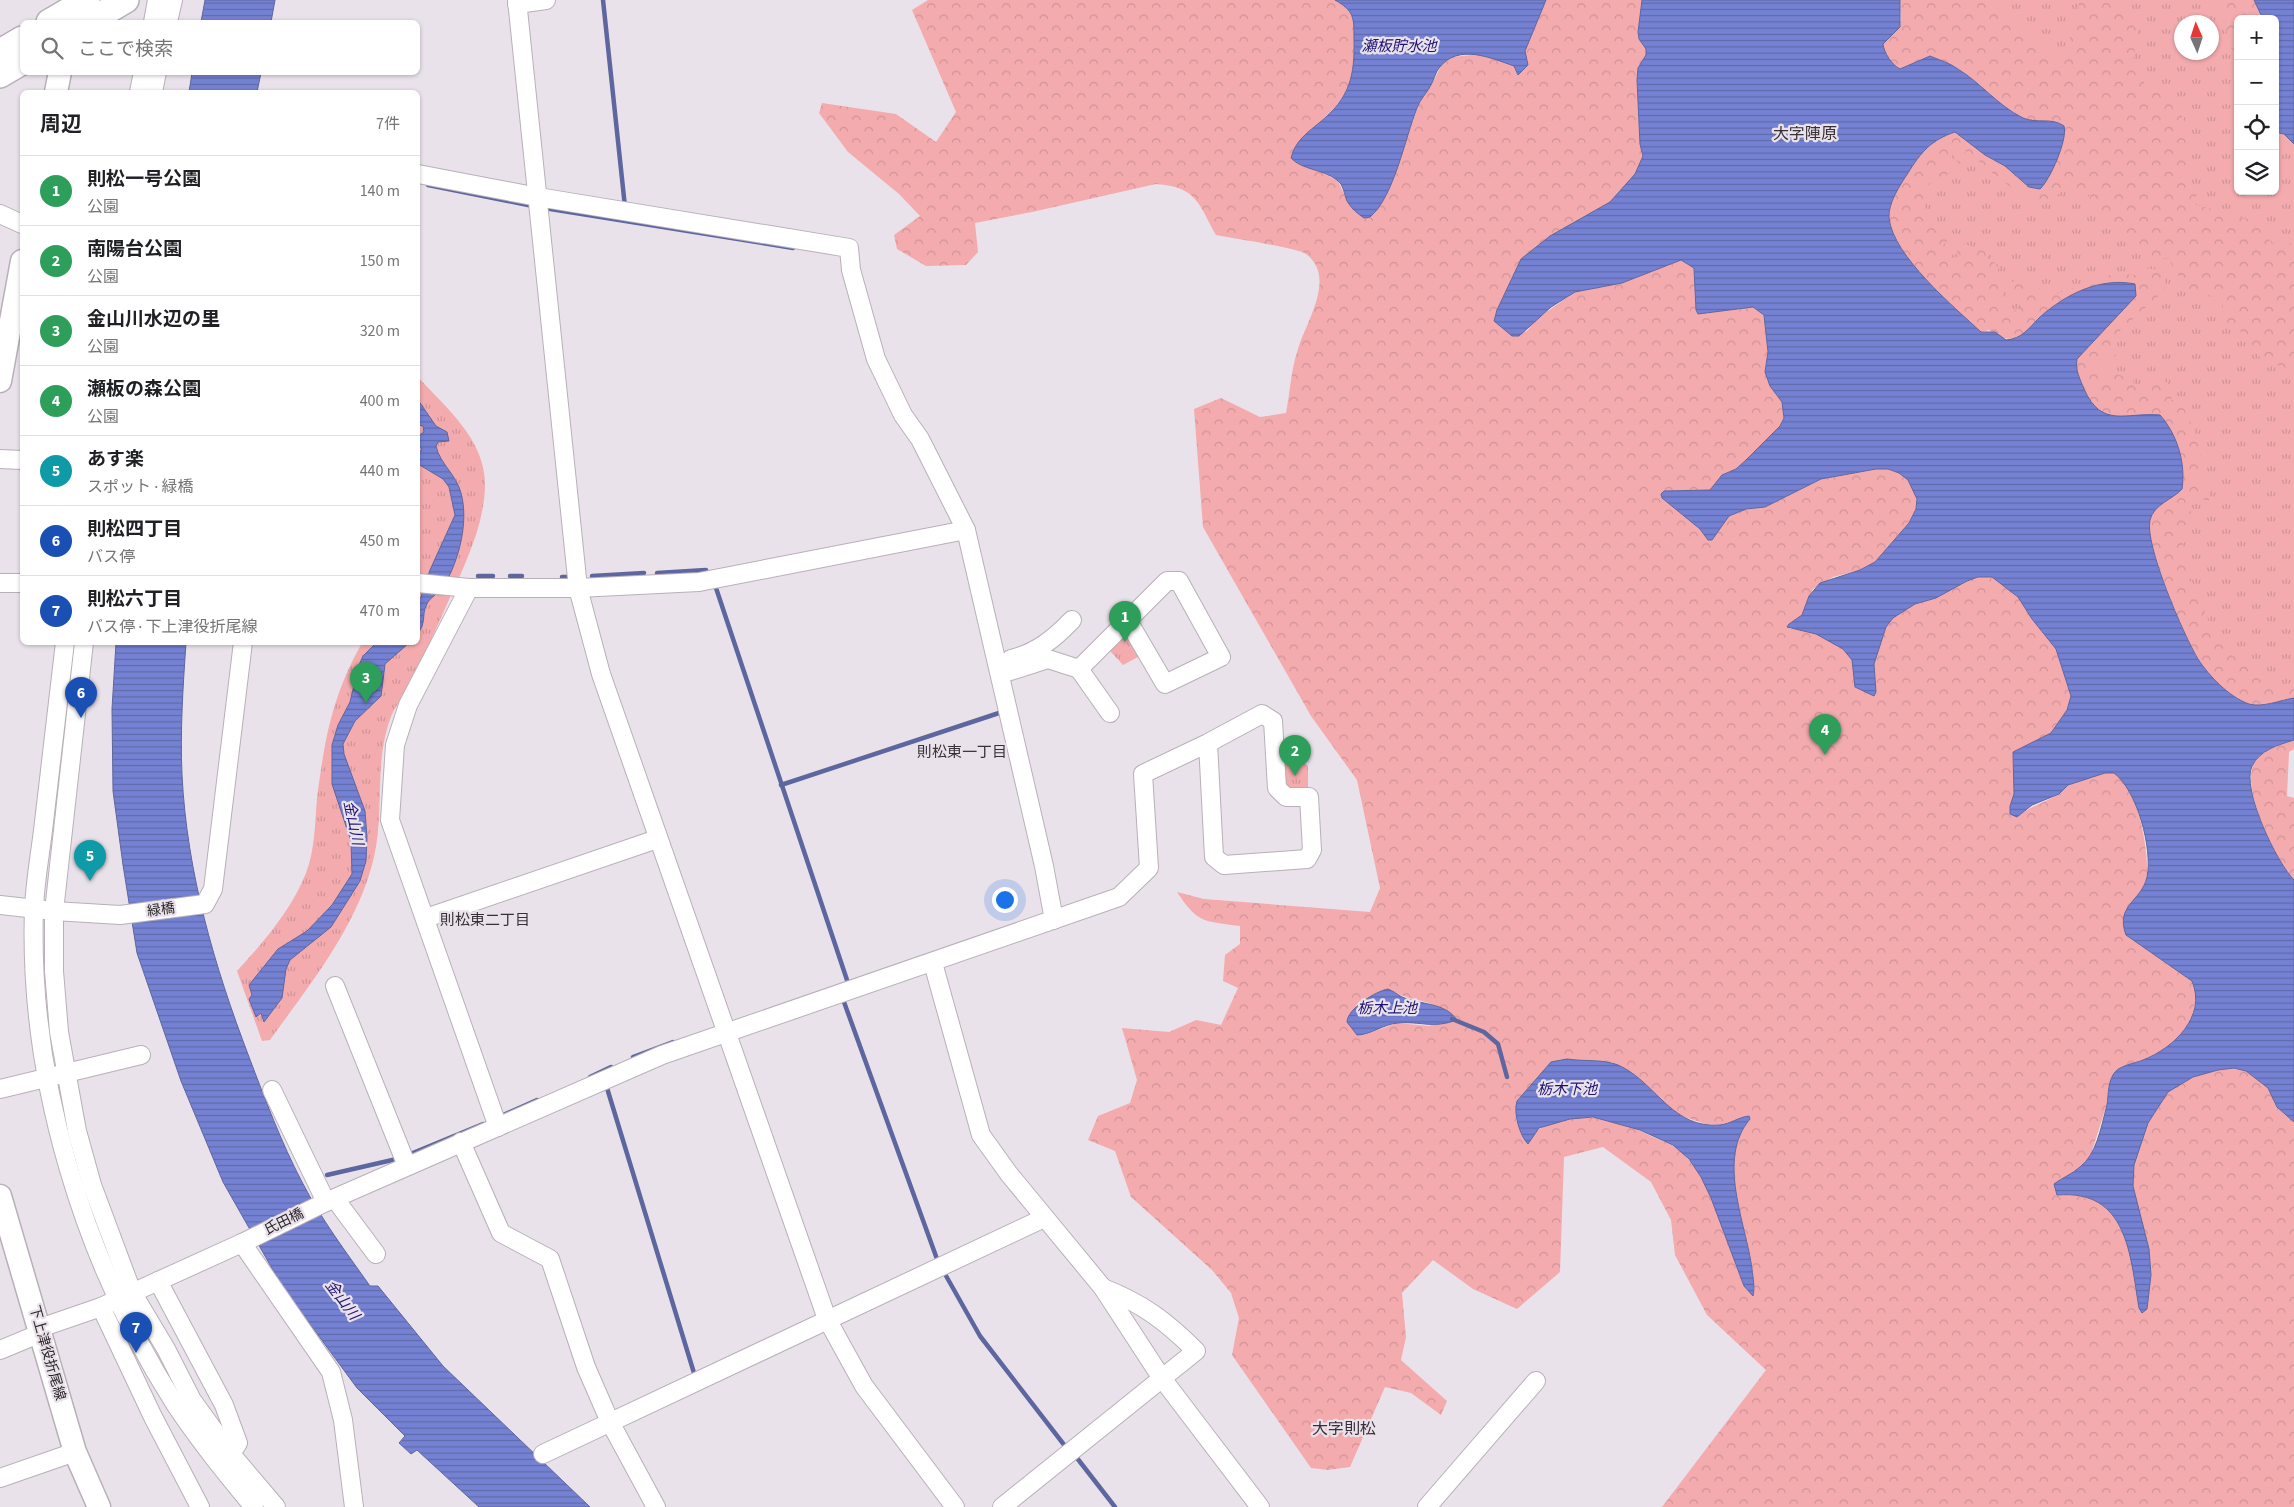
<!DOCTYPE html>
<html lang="ja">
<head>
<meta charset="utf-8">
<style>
	:root { --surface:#fff; --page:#f6f6f6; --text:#202124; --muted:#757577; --line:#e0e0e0; --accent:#b45309 }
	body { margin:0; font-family:"Source Sans 3","Noto Sans JP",sans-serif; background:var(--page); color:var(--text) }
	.controls { position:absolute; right:15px; top:15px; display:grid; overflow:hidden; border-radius:8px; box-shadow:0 1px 4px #0004 }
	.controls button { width:45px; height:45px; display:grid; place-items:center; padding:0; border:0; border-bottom:1px solid var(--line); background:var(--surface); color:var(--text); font:25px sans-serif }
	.compass { position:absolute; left:2174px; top:15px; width:45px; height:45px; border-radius:50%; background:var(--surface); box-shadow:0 1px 4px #0004; rotate:357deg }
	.you { position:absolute; left:1004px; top:899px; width:18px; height:18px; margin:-12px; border:4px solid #fff; border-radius:50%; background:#1a73e8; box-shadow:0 0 0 8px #1a73e833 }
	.badge { display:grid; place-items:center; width:32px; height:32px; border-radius:50%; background:var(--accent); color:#fff; font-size:16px; font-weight:700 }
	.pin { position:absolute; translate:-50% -41px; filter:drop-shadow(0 1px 2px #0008) }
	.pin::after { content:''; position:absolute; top:26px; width:18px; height:15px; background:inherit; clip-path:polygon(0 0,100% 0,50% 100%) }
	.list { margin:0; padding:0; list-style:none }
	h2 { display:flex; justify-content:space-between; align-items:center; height:65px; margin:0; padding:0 20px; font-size:21px }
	h2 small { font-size:16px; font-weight:400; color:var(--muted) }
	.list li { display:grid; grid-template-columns:32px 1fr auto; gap:15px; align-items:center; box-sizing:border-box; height:70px; padding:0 20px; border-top:1px solid var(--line) }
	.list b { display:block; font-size:19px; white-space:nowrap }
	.list p { margin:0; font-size:16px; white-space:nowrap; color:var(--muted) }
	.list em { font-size:16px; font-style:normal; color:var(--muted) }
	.icon { flex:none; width:28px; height:28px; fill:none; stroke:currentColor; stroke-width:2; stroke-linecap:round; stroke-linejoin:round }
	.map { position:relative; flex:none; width:2294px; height:1507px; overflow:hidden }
	.search { position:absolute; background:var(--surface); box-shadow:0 1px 4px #0004; left:20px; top:20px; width:400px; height:55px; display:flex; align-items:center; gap:12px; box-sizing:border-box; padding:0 18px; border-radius:8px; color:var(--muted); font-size:19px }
	.panel { position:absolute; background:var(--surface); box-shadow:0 1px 4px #0004; left:20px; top:90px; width:400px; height:555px; border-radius:8px }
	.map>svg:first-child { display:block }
	.grass { fill:url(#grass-tufts); fill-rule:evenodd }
	.forest { fill:url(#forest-crowns); fill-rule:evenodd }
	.water { fill:url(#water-rules); stroke:#5e66a0 }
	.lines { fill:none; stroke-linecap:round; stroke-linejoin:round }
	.stream { stroke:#5e66a0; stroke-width:4.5 }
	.minor-casing { stroke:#b8b0b8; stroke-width:20 }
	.major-casing { stroke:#b8b0b8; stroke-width:25 }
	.highway-casing { stroke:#b8b0b8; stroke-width:28 }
	.minor { stroke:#fff; stroke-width:18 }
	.major { stroke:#fff; stroke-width:22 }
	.highway { stroke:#fff; stroke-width:25 }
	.labels { text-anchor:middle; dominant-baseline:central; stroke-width:4.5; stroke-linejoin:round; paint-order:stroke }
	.street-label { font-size:14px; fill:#272427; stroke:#eae2ea }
	.water-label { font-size:15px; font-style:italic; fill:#1d1274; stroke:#eae2ea }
	.neighbourhood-label { font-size:15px; fill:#373137; stroke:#eae2ea }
	.quarter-label { font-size:16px; fill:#373137; stroke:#eae2ea }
</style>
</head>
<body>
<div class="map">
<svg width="2294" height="1507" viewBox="0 0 2294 1507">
	<defs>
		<pattern id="grass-tufts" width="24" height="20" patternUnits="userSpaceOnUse" patternTransform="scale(1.25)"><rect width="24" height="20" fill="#f3abae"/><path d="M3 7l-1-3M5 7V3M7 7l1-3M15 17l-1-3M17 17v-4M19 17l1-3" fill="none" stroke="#d09396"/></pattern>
		<pattern id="forest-crowns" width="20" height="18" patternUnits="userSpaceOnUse" patternTransform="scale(1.25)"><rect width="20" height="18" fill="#f3abae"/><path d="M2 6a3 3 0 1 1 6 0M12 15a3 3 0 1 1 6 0" fill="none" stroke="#d09396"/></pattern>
		<pattern id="water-rules" width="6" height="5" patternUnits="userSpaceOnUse" patternTransform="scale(1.25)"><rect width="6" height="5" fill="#7582d4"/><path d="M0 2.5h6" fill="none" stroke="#606aac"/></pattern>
	</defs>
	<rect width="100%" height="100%" fill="#eae2ea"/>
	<g class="grass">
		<path d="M1958,0h288l-8,19v172h37v-59l9,2 10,10v554l-43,7 -226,-372 -85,-38 -21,-24 -26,-73 48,-61 88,50 18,-9zM2182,22h30v30h-30z"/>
		<path d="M418,377c28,31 68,63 67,109 -1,44 -24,86 -41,125 -11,24 -21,48 -33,72 -5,10 -13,19 -18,29 -20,45 -8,98 -19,145 -16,69 -64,127 -104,183l-8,1 -25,-70c26,-28 55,-62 69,-98 9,-23 9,-51 11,-75 8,-60 15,-102 45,-155l56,-1z"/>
		<polygon points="1127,634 1140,656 1123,665 1110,651"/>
		<polygon points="1280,745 1308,766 1308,789 1288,791 1283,785"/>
	</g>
	<g class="forest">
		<path d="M928,0h407c19,11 19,16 19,38 1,38 -4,57 -33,83 -9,9 -18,13 -24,24l19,24 22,12 10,21 26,12 17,-33 30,-83 10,-12 11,-22 11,-7 18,-2 19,1 24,10 4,9 7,-24 21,-51h96l-4,32 1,7 7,10v6l-8,13 -1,12 3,64 3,12 -8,19 -25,27 -89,57 -24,51 -3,11 18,15 15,-5 8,-11 40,-28 47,-9 59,-23 13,8 2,42 2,4 55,-7 11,8 4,37 -3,20 17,30 2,16 -4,8 -34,34 -10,9 -14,6 -12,15 -46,1 -2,7 38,31 8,11h4l17,-24 17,-7 19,-2 56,-28 55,-10h12l11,4 9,7 9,18 -1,11 -7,14 -34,39 -15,8 -27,7 -20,12 -11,26 -13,9 1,5c20,0 52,10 62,30 3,8 3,19 3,28l19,8 2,-3 -2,-28 12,-37 7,-9 22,-14 21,-6 31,-17 11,-4h14l26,20 14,22 24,30 15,47 -4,14 -16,24 -38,18 1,42 -4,12 7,11c13,-11 27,-14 40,-22 5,-3 8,-8 12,-10 10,-5 33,-16 44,-12 25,8 36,80 34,102 -2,13 -14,26 -22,36l1,24 66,46 5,11 -5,27 -13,17 -16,14 -19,10 -21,7 -14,20 -3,20 -16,50 -11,11 -25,16 3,11c71,-6 73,60 82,113l8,1 4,-34 -2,-26 -16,-63 1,-21 14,-42 20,-32 25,-14 25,-7 16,-2 12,3 22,17 9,19 17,15v385h-632l104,-137 -59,-55 -32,-60 -4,-35 -20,-38 -48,-35 -39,10 -4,115 -43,37 -44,-20 -40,-29 -31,33 4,44 -5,23 46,41 -6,14 -30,-22 -26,-6 -35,80 -22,3 -17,-2 -79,-113 7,-37 -8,-25 -19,-23 -81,-73 -16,-46 -27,-11 10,-24 32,-13 7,-23 -15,-52 47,4 27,-12 25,5 17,-37 -15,-7 2,-26 15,-11v-18c-36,-5 -42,-2 -63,-34l27,7 166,13 10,-24 -23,-108 -46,-64 -108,-189 -9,-118 27,-11 39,19 26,-4c4,-20 5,-44 12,-64 8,-27 39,-72 8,-95 -8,-6 -75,-16 -90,-19 -18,-32 -19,-48 -60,-51l-124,28 -57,11 3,29 -12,13 -40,1 -29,-17 -3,-14 26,-19 -21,-22 -51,-42 -29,-39 3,-10 74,11 40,28 20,-30 -44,-102zM1395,992c11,7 22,7 34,11 10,4 18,9 27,15l-27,8 -32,-3 -33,12 -8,-30zM1590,1062h22l67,53 26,9 16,1 29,-6c-34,40 -4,104 2,150 1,8 3,18 1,27l-9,-10c-17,-44 -30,-109 -69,-139 -7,-5 -16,-7 -24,-11 -23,-12 -48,-20 -73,-18 -19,1 -41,6 -49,24l-4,-1 -9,-22z"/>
		<path d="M1900,0h95c15,21 28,31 47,47 9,6 10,13 21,16l11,-11c-12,-32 5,-25 5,-52h39l21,21 -6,41 9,11 3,14 16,3c6,9 19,22 22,28 9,19 5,40 3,60l12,12 -4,14 57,16 21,23h20l2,2v125l-29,-8 -11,-11 -8,-16 -22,-14 -2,-23 -35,-7 -19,-33 -14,1 -39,-27 -23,-21 -3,-16 -10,-3 -9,-9c-4,3 -7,8 -11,11 -31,21 -70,-28 -94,-43l1,11 -7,2 -6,-9 -9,4 5,14 -7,8 -6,-1 -11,7 4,10 -4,6 1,13 9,-1 2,8 8,1 5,14 -9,10 9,4 2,6 5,-1v-9l7,-5 8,4 1,10 3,-1 2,-6h9l1,9 10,6v15l6,6v9l-5,2 3,8 18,7v-14l-10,-2 -1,-11 10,-9 10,11 11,1v6l13,1 60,-21 24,1 5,-7 18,2 5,7v13l-52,47 -2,9 6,12 -18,7 5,11 11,-2 17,4 3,9c11,-1 16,-9 26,-11l11,13 -1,11 8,-1c17,32 24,50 22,86l8,9v8l-8,-4 -11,4 2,19 -11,7 3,28 7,23 22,52 19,24 16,10 17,22 29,-4v15c-13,2 -32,10 -45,6 -20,-6 -40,-28 -51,-45 -14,-22 -53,-114 -48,-139 3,-11 11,-15 20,-21l-16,-84c-14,0 -32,5 -47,0 -19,-6 -38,-44 -26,-62l55,-57 -33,-12 -35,11 -27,22 -16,16 -12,6 -12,-1 -12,-8 -8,2c-27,-25 -88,-75 -92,-114 -1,-15 11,-33 19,-45 14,-22 22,-32 47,-41l30,23 20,11 24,21 14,-1 14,-28 -6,-37c-42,1 -59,-29 -89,-50 -10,-7 -22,-10 -32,-15l-30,13c-8,-4 -16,-16 -17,-25l18,-23z"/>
		<polygon points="2216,0 2254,0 2263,18 2238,19 2238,53 2229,47 2224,15 2219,9"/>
		<path d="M2294,740v9l-5,3 -2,44 7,2v82c-18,-18 -54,-93 -40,-117 9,-14 26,-18 40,-23z"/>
	</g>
	<g class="water">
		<polygon points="205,0 275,0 271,22 201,22"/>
		<path d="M1335,0h211l-21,51 3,14 -10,10 -4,-9c-23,-8 -56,-23 -75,2 -4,5 -5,12 -8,17 -4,8 -11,14 -14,23 -12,30 -23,89 -47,109l-6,1c-6,-4 -13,-10 -17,-17 -3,-7 -3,-16 -10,-21 -14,-11 -35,-10 -46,-22 4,-17 16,-25 28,-35 31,-25 36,-47 35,-85 0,-21 0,-27 -19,-38z"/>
		<path d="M1642,0h258v27l-17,17c1,9 9,21 17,25l30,-13c9,4 20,7 28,13 23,14 39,36 65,49 13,6 29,-1 41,8 4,13 -14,54 -24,63l-11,-2 -24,-21 -20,-11 -30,-23c-24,8 -34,20 -47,41 -8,12 -20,30 -19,45 4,38 65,89 92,114h14l11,8c16,-1 23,-12 34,-23 26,-23 60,-40 95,-33l1,12 -59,63c-2,11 3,20 7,30 18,40 41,23 76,26 17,19 26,48 22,74 -10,11 -28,15 -32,31 -6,24 34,116 48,139 11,17 31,38 51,45 13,4 32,-4 45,-6v42c-16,5 -34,10 -42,26 -11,23 25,97 42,114v242l-17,-15 -9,-19 -22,-17 -12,-3 -16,2 -25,7 -25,15 -20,31 -14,42 -1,21 16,63 2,26 -4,34 -5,4 -3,-5c-9,-53 -11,-119 -82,-113l-3,-11c8,-6 18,-10 26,-17 16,-12 21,-39 26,-58 3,-11 1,-24 7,-34 5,-10 21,-11 30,-15 31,-12 64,-44 49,-79l-66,-46c-11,-30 15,-33 21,-58 6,-28 -10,-87 -33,-104h-9l-37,12 -9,9 -27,11 -15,12 -7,-3v-8l4,-12 -1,-42 38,-19 16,-23 4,-14 -15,-47 -24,-30 -14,-22 -26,-20h-14l-11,4 -31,17 -21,6 -22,14 -7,9 -12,37 2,28 -2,4 -19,-9 -3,-27 -9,-11 -27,-15 -29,-7 2,-3 13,-9 7,-19 11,-13 40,-13 15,-8 34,-39 7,-14 1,-10 -9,-19 -9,-7 -11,-4h-12l-55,10 -56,28 -19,2 -17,7 -17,24h-4l-8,-11 -38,-31 -1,-4 3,-3 46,-1 12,-15 14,-6 10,-9 34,-34 4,-8 -2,-16 -12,-16 -5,-14 3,-20 -4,-37 -11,-8 -55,7 -2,-4 -2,-42 -13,-8 -59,23 -47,9 -24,15 -32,29h-7l-18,-15 3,-11 24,-51 29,-23 60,-34 25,-28 8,-18 -3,-12 -3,-64 1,-12 8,-13v-6l-7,-10 -1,-7z"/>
		<polygon points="2254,0 2294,0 2294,144 2284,134 2275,132 2275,19 2263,19"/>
		<polygon points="192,73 192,72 261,73 257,92 189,92"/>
		<path d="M418,400l18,26 11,6 2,9 -11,1 -2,4c4,18 20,28 25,47 8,29 -2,67 -17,93 -5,8 -15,11 -18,20 -4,8 0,18 -8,27v-32l3,-4 9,-27 25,-55 -6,-28 -6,-8 -25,-15v-10l4,-5 -4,-3v-10l6,-4 -1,-6 -5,-1z"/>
		<path d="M116,643h70c-3,43 -6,88 -4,132 5,98 32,190 67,282 16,42 32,85 53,125 19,37 44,70 68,104h8l65,80 147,141h-111l-62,-57 -6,4 -12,-11 6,-7 -48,-48 -75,-102 -59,-104 -42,-101 -44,-128 -14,-88 -10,-74 -1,-82z"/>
		<polygon points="376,643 409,643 385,664 381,696 355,721 343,744 344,754 365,811 367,837 366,861 360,881 331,927 290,960 286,969 282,998 264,1022 261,1013 256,1017 249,999 252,995 249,985 278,949 307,931 332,905 352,874 351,841 332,784 332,745 338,725 350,702 359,665 363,656"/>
		<path d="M1388,989c5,2 9,5 14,8 18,8 43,5 55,23 -25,9 -36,1 -59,3 -15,1 -27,12 -41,12l-10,-13c0,-13 29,-31 41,-33z"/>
		<path d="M1567,1059c18,3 41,-1 57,9 33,18 50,61 96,57 10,-1 19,-8 29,-9l1,3c-34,40 -4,104 2,150 1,9 3,18 1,27l-9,-10 -33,-88 -10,-21 -12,-18 -16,-14 -33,-15 -47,-13 -23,2 -31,9 -11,16c-8,-8 -15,-31 -11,-43l34,-39z"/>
	</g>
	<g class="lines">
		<g class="stream">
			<polyline points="603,0 625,207"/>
			<polyline points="428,185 533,206"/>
			<polyline points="544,208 793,248"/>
			<polyline points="657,573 706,570"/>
			<polyline points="478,576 493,576"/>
			<polyline points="510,576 522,576"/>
			<polyline points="592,576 644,573"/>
			<polyline points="562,577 570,577"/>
			<polyline points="715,585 848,983"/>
			<polyline points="781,785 1002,712"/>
			<polyline points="844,1002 937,1259"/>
			<polyline points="1452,1019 1484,1032 1498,1044 1507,1077"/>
			<polyline points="633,1057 673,1042"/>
			<polyline points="590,1077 611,1067"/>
			<polyline points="607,1088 694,1373"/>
			<polyline points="501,1116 537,1100"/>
			<polyline points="408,1155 483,1124"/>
			<polyline points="327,1175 401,1158"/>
			<polyline points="945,1274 980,1336 1065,1446"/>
			<polyline points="1077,1458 1115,1507"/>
		</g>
		<defs>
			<g id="minor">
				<polyline points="517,0 578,588 601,674 827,1319 864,1386 955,1507"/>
				<polyline points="517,4 546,0"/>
				<polyline points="153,22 157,0"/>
				<polyline points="168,22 173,0"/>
				<polyline points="139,92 143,72"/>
				<polyline points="153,92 157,72"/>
				<polyline points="418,174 538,197 849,248 851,270 876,359 903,415 920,439 966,530 1044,866 1054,920"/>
				<polyline points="0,214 22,224"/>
				<polyline points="0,459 22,460"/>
				<polyline points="0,583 22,583"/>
				<polyline points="418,583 469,588 578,588 699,582 966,530"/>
				<polyline points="469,588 408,705 395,745 390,820 498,1127"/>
				<path d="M65,642c-7,60 -14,120 -21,180 -3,28 -9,58 -10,87 -6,170 50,352 141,495 24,36 51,70 79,103"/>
				<polyline points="84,642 54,911 54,971 59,1032 77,1131 92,1185 132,1292 166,1349 192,1400 231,1454 276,1507"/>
				<path d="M1011,659c25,-6 43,-20 61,-39"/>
				<polyline points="1079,669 1110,713"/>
				<polyline points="1001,674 1048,659 1079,669 1167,581 1179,581 1221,657 1165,684 1127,619"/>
				<polyline points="0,905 54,911 120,915 205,904 213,889 243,642"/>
				<polyline points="426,918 657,839"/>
				<polyline points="933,963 981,1135 1009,1174 1103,1288 1161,1377 1260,1507"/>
				<polyline points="335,986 407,1166"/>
				<polyline points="0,1089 141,1055"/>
				<polyline points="272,1090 326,1202"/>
				<polyline points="461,1142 501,1233 550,1259 586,1367 610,1422 656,1507"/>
				<polyline points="335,1199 376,1254"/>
				<polyline points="242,1243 331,1372 343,1420 354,1507"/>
				<polyline points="158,1281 224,1405 238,1443 231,1454"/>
				<polyline points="101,1307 153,1417 200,1507"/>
				<polyline points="40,1328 101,1307 242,1243 326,1202 662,1055 1119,897 1149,868 1143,774 1208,743 1262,714 1273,721 1277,788 1286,797 1309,797 1312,850 1307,859 1224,865 1214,857 1208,743"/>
				<polyline points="0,1350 41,1333"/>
				<polyline points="543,1454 1044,1218"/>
				<polyline points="0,1478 75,1452"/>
				<path d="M1002,1507l194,-156c-29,-29 -54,-48 -93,-63"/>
				<polyline points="1427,1507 1536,1381"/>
			</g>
			<g id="major">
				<polyline points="56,92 60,72"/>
				<polyline points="0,381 22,261"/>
				<polyline points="0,1196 75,1452 99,1507"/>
			</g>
			<g id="highway">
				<polyline points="49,22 87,0"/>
				<polyline points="89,22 126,0"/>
				<polyline points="0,52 22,39"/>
				<polyline points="0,75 22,62"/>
			</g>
		</defs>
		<use href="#minor" class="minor-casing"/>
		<use href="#major" class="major-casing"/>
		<use href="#highway" class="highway-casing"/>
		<use href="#minor" class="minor"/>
		<use href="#major" class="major"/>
		<use href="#highway" class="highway"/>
	</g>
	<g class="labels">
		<g class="street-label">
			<text transform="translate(161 910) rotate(-8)">緑橋</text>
			<text transform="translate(284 1222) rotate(-26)">氏田橋</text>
			<text transform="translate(47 1353) rotate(74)">下上津役折尾線</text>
		</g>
		<g class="water-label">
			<text x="1399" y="46">瀬板貯水池</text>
			<text transform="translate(353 823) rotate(78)">金山川</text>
			<text x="1387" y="1008">栃木上池</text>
			<text x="1567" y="1089">栃木下池</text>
			<text transform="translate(342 1300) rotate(53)">金山川</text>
		</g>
		<g class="neighbourhood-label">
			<text x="962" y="752">則松東一丁目</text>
			<text x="485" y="920">則松東二丁目</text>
		</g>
		<g class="quarter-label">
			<text x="1805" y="134">大字陣原</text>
			<text x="1344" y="1429">大字則松</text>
		</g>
	</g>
</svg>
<div class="controls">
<button>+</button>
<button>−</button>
<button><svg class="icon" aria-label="locate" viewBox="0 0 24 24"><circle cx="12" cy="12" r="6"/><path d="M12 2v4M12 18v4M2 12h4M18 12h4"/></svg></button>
<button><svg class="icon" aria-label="layers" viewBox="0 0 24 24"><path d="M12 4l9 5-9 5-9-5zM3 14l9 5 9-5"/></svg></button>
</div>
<svg class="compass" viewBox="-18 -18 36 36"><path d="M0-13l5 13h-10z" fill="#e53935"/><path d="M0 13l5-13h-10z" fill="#757577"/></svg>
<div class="you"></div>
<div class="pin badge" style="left:1125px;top:642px;background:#2e9e5b">1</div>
<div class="pin badge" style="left:1295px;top:776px;background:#2e9e5b">2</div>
<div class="pin badge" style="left:366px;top:703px;background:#2e9e5b">3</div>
<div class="pin badge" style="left:1825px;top:755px;background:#2e9e5b">4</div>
<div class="pin badge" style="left:90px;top:881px;background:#0f9aa8">5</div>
<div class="pin badge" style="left:81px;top:718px;background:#1a4fb4">6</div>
<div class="pin badge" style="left:136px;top:1353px;background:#1a4fb4">7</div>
<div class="search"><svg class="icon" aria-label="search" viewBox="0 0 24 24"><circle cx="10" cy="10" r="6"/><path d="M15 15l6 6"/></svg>ここで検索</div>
<section class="panel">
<h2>周辺<small>7件</small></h2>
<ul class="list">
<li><span class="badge" style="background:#2e9e5b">1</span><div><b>則松一号公園</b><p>公園</p></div><em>140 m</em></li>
<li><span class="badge" style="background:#2e9e5b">2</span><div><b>南陽台公園</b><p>公園</p></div><em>150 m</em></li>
<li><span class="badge" style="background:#2e9e5b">3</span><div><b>金山川水辺の里</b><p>公園</p></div><em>320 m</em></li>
<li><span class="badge" style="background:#2e9e5b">4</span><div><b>瀬板の森公園</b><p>公園</p></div><em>400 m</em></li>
<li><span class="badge" style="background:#0f9aa8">5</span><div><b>あす楽</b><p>スポット · 緑橋</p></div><em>440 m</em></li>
<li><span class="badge" style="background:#1a4fb4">6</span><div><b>則松四丁目</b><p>バス停</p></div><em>450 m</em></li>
<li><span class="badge" style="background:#1a4fb4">7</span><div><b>則松六丁目</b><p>バス停 · 下上津役折尾線</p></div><em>470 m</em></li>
</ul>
</section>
</div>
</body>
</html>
